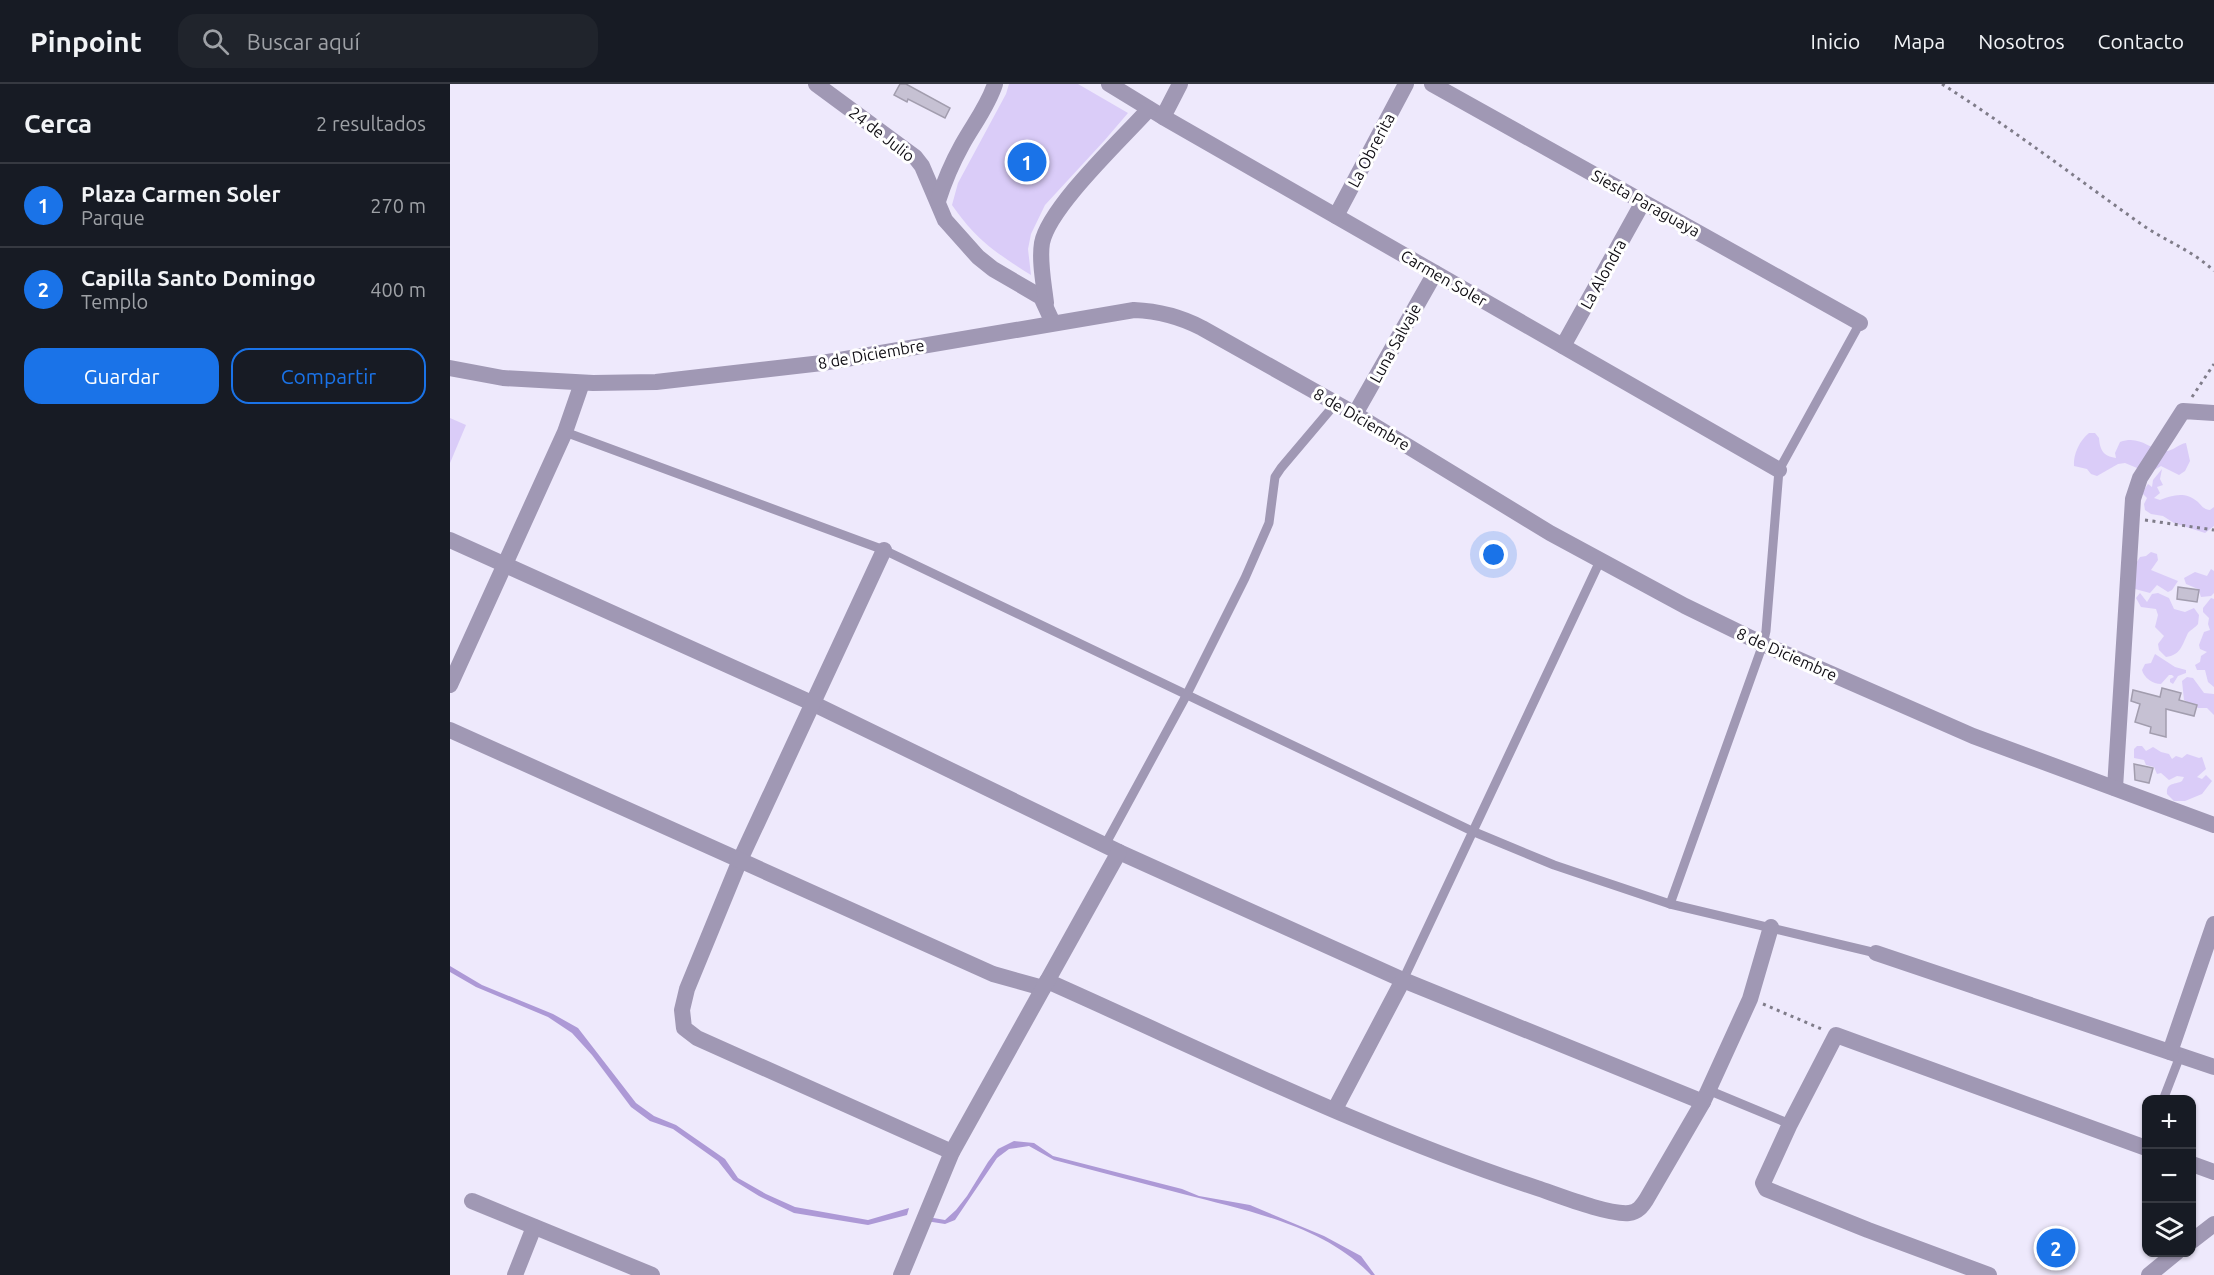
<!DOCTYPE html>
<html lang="es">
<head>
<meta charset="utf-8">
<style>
	:root { --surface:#171b24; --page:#20242c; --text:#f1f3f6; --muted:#9ea1a6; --line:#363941; --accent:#1a73e8 }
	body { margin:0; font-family:Ubuntu,sans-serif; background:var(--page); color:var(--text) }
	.controls { position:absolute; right:18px; bottom:18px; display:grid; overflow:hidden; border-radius:12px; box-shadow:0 2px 4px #0004 }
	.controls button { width:54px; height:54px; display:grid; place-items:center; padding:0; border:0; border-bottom:2px solid var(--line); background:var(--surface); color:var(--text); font:30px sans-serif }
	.you { position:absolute; left:1044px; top:471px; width:21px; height:21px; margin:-15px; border:4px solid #fff; border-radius:50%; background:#1a73e8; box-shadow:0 0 0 9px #1a73e833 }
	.badge { display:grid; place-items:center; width:39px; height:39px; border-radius:50%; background:var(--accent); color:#fff; font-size:20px; font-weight:700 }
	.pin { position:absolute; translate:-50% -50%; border:3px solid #fff; box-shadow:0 2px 6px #0006 }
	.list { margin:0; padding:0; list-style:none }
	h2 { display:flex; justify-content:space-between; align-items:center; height:78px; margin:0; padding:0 24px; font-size:26px }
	h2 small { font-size:20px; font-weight:400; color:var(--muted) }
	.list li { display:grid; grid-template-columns:39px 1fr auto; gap:18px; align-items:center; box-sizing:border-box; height:84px; padding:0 24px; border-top:2px solid var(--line) }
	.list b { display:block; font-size:22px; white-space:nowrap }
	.list p { margin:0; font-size:20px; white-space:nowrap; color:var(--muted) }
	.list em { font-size:20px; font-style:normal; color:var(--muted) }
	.actions { display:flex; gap:12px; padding:18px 24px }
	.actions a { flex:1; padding:14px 0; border:2px solid var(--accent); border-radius:18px; text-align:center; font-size:21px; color:var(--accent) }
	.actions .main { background:var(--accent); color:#fff }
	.icon { flex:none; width:33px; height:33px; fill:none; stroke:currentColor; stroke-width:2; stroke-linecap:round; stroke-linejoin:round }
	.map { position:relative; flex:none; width:1764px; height:1191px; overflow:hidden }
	header { display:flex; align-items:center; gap:36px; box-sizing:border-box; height:84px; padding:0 30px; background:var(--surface); border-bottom:2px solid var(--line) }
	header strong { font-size:28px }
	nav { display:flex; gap:33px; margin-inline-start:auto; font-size:21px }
	.search { width:420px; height:54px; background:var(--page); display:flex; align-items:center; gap:15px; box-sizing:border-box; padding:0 21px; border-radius:18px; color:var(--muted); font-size:22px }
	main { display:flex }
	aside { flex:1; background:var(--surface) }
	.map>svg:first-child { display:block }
	.green { fill:#daccf8 }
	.water { fill:#ad99d6 }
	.building { fill:#c6c1d3; stroke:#a29dae; stroke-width:1.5 }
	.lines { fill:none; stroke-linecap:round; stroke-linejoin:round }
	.path { stroke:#7f7c89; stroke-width:3; stroke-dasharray:3 4.5; stroke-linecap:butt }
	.service { stroke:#a098b4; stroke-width:9 }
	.minor { stroke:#a098b4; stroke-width:16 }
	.tertiary { stroke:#a098b4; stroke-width:16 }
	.labels { text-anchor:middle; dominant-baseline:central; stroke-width:6; stroke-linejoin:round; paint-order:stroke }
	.street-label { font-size:16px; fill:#0f0d13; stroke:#fff }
</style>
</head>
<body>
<header>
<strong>Pinpoint</strong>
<div class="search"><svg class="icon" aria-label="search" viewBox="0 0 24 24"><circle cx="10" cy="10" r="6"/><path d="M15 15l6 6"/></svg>Buscar aquí</div>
<nav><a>Inicio</a><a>Mapa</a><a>Nosotros</a><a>Contacto</a></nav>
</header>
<main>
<aside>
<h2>Cerca<small>2 resultados</small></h2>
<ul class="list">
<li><span class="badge">1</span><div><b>Plaza Carmen Soler</b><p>Parque</p></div><em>270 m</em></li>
<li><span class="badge">2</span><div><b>Capilla Santo Domingo</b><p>Templo</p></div><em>400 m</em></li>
</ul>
<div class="actions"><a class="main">Guardar</a><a>Compartir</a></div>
</aside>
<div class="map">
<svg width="1764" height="1191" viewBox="0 0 1764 1191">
	<rect width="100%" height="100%" fill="#eee9fc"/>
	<g class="green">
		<path d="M559,0h69l50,29 -24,28 -59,64 -14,29 -3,15 3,26c-36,-23 -54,-34 -79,-70l6,-22 48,-89z"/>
		<polygon points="0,334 16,341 0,379"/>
		<path d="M1639,349h6l4,5c1,12 4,18 17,20l-1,-5 5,-11c19,-7 28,6 43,9 8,2 15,-7 23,-8l4,18 -5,10 -6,4 -18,-9 -12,7 -24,-10 -7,1 -21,12 -6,-2 -4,-5 -13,-3c-1,-12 6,-26 15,-33z"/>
		<path d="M1712,385l-2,10 3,6 -6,2 3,6 -6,5 6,2c13,-5 25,-9 38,2 4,4 5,7 12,8l4,-3v19l-9,7 -31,-10 -11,-7 -12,-2 -6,-4 -1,-6 3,-6 -5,-5 6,-9 4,3 1,-7z"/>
		<polygon points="1701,468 1707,470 1708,476 1701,486 1728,497 1722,506 1718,508 1707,501 1700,509 1685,505 1685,481 1690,473 1696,472"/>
		<polygon points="1761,485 1764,487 1764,509 1761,512 1751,513 1748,505 1736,500 1734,494 1745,488 1757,492"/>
		<path d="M1708,509l11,5 5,11 11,3 9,-4 5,7 -1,9c-3,4 -8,6 -10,9 -6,12 -7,22 -22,24l-7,-7 -1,-6 6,-8 -9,-9 3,-12 -2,-6 -15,-2 -5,-9 4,-5 7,9 5,-8z"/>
		<polygon points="1761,514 1764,515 1764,603 1758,598 1755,586 1747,586 1745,581 1750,578 1751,572 1757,568 1750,565 1749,561 1754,548 1760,546 1758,540 1759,534 1753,528 1753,524"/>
		<path d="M1705,570l20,13 11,3v3l-8,3 -5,8 -3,-2v-3l4,-2 -2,-2h-3l-8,9c-8,0 -17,-6 -19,-14l3,-6 6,-1z"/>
		<polygon points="1737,593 1743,594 1754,609 1764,610 1764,631 1757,624 1748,624 1734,616 1732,597"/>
		<path d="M1687,662h5l4,5 7,-4 8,5 8,2 3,5 4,-3 6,2 5,-4 12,4 3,-1 4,12 -9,8 5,2 4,-4 6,6 -10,13 -17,7h-11l-7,-7c-1,-12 8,-9 15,-13l2,-4 -7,-1 -8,4 -8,-7 -4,1 -3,-7 -8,-2 -2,-5 -10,-2v-9z"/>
	</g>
	<g class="water">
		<polygon points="0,882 32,901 103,930 128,944 186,1019 204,1032 226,1041 275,1075 288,1094 316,1110 345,1123 418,1136 459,1124 457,1131 418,1141 344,1129 309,1112 283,1096 268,1077 223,1045 200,1037 181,1023 142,971 122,949 98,933 26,903 0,888"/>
		<path d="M564,1057l20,2 19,13 129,33 17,7 51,9 74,31 37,20 14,19h-4c-48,-50 -123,-64 -188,-81 -43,-11 -86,-23 -129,-34l-25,-14 -20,3 -12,9 -42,62 -10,4 -19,-3 2,-4 17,3 11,-10 11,-14 21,-34 10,-13z"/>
	</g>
	<g class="building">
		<polygon points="450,0 456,0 500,24 495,34 458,15 457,18 444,11"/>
		<polygon points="1728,503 1749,506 1747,518 1727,515"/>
		<polygon points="1712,604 1731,609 1729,616 1747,621 1744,632 1716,625 1716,653 1700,649 1701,643 1685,638 1690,620 1681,617 1683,606 1710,613"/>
		<polygon points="1684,680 1703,684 1699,699 1685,696"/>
	</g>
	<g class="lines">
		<g class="path">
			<path d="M1492,0c69,44 133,93 199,140 24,17 51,26 73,47"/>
			<polyline points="1742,313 1764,280"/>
			<polyline points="1695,436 1764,446"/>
			<polyline points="1313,920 1374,946"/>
		</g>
		<g class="service">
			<polyline points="115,348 434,466 1022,747 1104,781 1220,820 1426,869"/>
			<polyline points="655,761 736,612 795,494 819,439 825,393 831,384 886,319"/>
			<polyline points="1220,820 1313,560 1316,547 1329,386 1410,239"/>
			<polyline points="953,896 1150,477"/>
			<polyline points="1258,1006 1340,1040"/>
			<polyline points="1713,1016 1730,972"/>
		</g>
		<g class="minor">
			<polyline points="366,0 465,73 472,82 495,136 528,173 543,185 591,213 603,239"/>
			<polyline points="659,0 713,33 1329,386"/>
			<polyline points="982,0 1410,239"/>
			<polyline points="713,33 730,0"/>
			<path d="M488,117c6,-19 14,-38 24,-56 11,-20 26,-39 33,-61"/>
			<polyline points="886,132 956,0"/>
			<path d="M596,219c-2,-18 -7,-42 -4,-60 7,-36 81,-105 107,-134"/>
			<polyline points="1113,262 1193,118"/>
			<polyline points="905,330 985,189"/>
			<polyline points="0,456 364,620 669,768 953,896 1253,1018"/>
			<polyline points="434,466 290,776 237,905 232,926 234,944 247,954 502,1068"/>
			<polyline points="0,601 115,348 132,299"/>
			<polyline points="0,646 543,890 593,904"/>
			<polyline points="1665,704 1683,415 1690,394 1733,327 1764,329"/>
			<polyline points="1426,869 1764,983"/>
			<path d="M597,897c162,72 322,152 490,207 21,7 71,27 92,25 9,-1 13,-7 17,-13l57,-98 47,-103 21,-72"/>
			<polyline points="1720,968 1764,840"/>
			<polyline points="885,1025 953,896"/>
			<polyline points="1742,1080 1764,1088"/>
			<polyline points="22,1117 202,1191"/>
			<polyline points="1742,1157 1764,1140"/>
			<polyline points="65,1191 84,1143"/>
			<polyline points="451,1191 502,1068 669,768"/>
			<polyline points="1539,1191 1418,1146 1316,1105 1313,1099 1340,1040 1386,951 1696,1064"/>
			<polyline points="1699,1191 1727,1168"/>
		</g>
		<path class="tertiary" d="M0,284l53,10 90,5 63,-1 166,-19 312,-53c24,1 47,7 68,18l153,86 195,119 135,73 78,38 210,92 241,89"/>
	</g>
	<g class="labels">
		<g class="street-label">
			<text transform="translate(432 50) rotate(38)">24 de Julio</text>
			<text transform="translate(921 66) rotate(-62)">La Obrerita</text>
			<text transform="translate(1196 119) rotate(29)">Siesta Paraguaya</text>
			<text transform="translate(1153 190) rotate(-61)">La Alondra</text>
			<text transform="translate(994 194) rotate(30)">Carmen Soler</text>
			<text transform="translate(945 259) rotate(-61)">Luna Salvaje</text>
			<text transform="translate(421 270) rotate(-10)">8 de Diciembre</text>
			<text transform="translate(912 335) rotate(30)">8 de Diciembre</text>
			<text transform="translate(1337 570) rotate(24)">8 de Diciembre</text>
		</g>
	</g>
</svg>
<div class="controls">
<button>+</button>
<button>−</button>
<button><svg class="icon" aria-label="layers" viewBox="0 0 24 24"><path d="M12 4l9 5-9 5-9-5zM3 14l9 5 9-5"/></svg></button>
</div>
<div class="you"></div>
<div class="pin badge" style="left:577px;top:78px">1</div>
<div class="pin badge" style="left:1606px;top:1164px">2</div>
</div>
</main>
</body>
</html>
